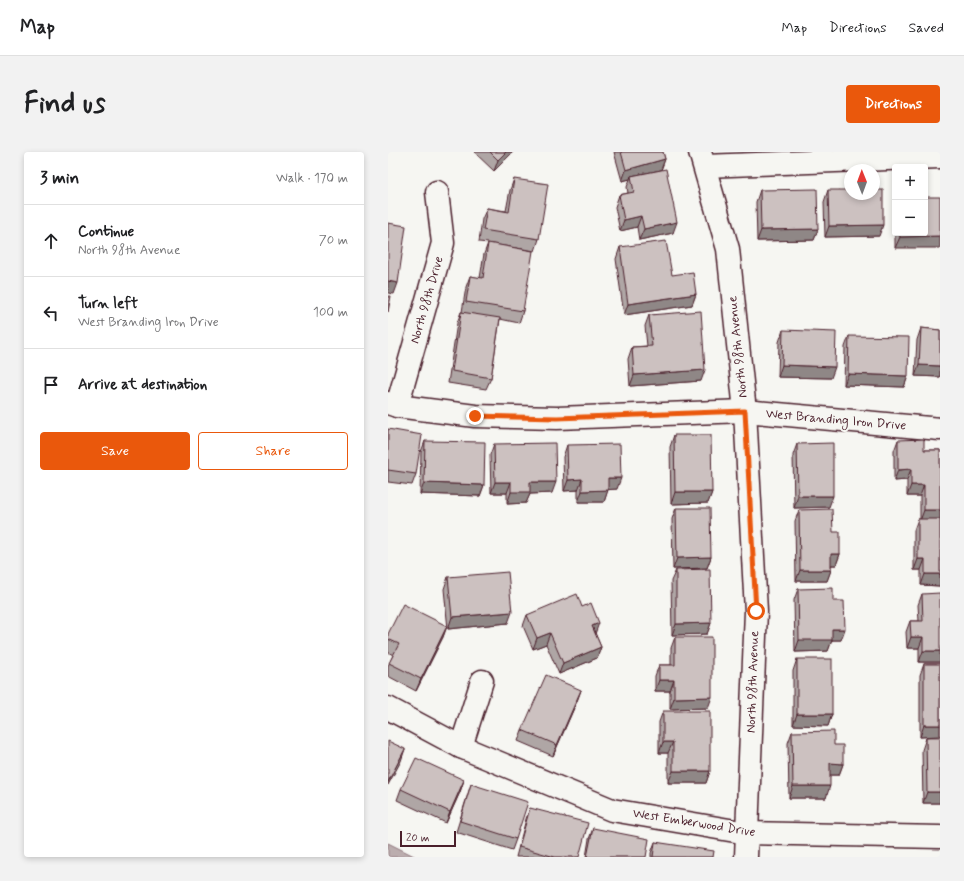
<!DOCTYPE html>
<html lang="en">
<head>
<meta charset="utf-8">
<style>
	:root { --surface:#fff; --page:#f2f2f2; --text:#202124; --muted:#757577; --line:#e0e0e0; --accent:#ea580c }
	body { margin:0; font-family:Mynerve,sans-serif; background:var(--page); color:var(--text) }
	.controls { position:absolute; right:12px; top:12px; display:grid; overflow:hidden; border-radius:4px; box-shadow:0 2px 6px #0003 }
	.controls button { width:36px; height:36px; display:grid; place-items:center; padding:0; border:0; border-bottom:1px solid var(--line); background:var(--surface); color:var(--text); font:20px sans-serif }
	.compass { position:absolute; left:456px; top:12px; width:36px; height:36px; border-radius:50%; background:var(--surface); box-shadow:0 2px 6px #0003; rotate:359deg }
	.scale { position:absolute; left:12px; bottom:10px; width:56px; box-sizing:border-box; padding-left:4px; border:2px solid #4a1f2b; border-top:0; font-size:11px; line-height:14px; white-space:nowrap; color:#4a1f2b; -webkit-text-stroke:3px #f6f6f2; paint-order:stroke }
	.stop { position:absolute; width:12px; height:12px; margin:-9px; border:3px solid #ea580c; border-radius:50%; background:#fff }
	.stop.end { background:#ea580c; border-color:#fff; box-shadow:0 1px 4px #0008 }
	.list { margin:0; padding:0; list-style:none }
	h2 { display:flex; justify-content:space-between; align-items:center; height:52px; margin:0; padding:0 16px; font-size:17px }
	h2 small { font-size:13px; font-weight:400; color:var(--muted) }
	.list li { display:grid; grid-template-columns:26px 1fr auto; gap:12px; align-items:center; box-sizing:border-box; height:72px; padding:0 16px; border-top:1px solid var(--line) }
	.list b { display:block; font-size:15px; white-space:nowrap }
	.list p { margin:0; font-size:13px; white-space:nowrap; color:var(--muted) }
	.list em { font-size:13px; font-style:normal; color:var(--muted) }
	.actions { display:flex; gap:8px; padding:12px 16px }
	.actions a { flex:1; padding:9px 0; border:1px solid var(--accent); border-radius:4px; text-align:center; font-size:14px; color:var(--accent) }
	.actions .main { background:var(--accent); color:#fff }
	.icon { flex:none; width:22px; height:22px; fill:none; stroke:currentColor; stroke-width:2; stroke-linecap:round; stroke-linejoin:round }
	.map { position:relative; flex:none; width:552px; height:705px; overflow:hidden; border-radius:4px }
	header { display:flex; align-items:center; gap:24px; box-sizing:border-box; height:56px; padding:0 20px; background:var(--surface); border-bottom:1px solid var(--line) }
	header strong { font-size:19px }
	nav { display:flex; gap:22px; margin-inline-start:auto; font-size:14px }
	.intro { display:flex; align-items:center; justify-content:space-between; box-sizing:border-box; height:96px; padding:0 24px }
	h1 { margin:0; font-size:28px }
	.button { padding:10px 18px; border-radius:4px; background:var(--accent); color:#fff; font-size:14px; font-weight:700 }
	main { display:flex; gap:24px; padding:0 24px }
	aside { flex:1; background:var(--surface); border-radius:4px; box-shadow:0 2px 6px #0003 }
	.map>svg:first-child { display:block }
	.water { fill:#bbadae; stroke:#8e747a }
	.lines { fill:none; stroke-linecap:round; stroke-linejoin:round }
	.minor-casing { stroke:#4a1f2b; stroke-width:25 }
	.minor { stroke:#f6f6f2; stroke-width:22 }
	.wall { fill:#afa6a5; stroke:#4a1f2b }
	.shaded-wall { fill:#8f8786; stroke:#4a1f2b }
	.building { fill:#ccc1c0; stroke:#4a1f2b }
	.route { stroke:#ea580c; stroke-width:5 }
	.labels { text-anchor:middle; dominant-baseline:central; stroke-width:4; stroke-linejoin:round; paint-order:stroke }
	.street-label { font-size:13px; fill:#4a1f2b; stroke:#f6f6f2 }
</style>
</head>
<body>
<header>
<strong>Map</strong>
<nav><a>Map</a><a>Directions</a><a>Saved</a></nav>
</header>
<div class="intro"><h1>Find us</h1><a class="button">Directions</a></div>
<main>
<aside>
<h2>3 min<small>Walk · 170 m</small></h2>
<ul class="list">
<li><svg class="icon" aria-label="ahead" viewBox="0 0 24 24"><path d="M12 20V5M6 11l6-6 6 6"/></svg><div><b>Continue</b><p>North 98th Avenue</p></div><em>70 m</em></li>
<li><svg class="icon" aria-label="left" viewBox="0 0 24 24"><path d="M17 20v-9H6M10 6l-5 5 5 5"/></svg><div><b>Turn left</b><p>West Branding Iron Drive</p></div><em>100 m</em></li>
<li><svg class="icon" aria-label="arrive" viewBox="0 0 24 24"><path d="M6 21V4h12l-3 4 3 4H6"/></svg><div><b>Arrive at destination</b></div></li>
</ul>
<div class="actions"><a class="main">Save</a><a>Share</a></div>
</aside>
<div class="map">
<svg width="552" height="705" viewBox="0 0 552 705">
	<rect width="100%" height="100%" fill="#f6f6f2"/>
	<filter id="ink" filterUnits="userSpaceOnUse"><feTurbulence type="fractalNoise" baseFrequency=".025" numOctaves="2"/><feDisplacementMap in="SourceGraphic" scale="8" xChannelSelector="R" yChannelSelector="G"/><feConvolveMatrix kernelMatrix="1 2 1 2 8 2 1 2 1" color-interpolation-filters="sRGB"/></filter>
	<g filter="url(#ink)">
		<polygon class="water" points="0,691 28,705 0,705"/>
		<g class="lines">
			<defs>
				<g id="minor">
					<polyline points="312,0 340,97 357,259 368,459 358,705"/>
					<polyline points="317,14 552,5"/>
					<polyline points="0,251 9,254 87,264 169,266 357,259 552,277"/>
					<polyline points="9,254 55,91 49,40"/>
					<polyline points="0,556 73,595 224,658 359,681 552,685"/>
					<polyline points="73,595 94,529"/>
				</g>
			</defs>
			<use href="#minor" class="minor-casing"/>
			<use href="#minor" class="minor"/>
		</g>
		<g class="wall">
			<polygon points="86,0 125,0 106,19"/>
			<polygon points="226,0 275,0 277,7 273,18 285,81 251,88 249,75 232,79 227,55 231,43 240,41 239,35 242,27 234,29"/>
			<polygon points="126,27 151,87 147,99 104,92 135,159 131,171 112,167 103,226 98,237 60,231 69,171 73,160 74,160 78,135 82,124 92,126 96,102 100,91 91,90 94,67 99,56 118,59 122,38"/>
			<polygon points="372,38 430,77 426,88 369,89 368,50"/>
			<polygon points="440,38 491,84 437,85 436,50"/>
			<polygon points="507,81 537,81 507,96"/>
			<polygon points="232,95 284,123 308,142 304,153 236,163 228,107"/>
			<polygon points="261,163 313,229 242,234 240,207 244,195 259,194 257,174"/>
			<polygon points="533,176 552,178 552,225 527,224 529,188"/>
			<polygon points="395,178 443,226 390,225 391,190"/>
			<polygon points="461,184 520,224 516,235 456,233 457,195"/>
			<polygon points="0,277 28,322 24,333 0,330"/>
			<polygon points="286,283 324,340 320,351 283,352 282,295"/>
			<polygon points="510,288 536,298 552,298 552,434 533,433 533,418 526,418 526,378 530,367 532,367 532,344 519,344 519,328 506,329 506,299"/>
			<polygon points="37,289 96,333 92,344 32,342 33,300"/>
			<polygon points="106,292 164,341 142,342 138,351 119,352 119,341 103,341 102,303"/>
			<polygon points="409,292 441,355 406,356 405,303"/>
			<polygon points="179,293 229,337 220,337 216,350 190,350 190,338 176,339 175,305"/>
			<polygon points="288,356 323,405 319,416 285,417 284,367"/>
			<polygon points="411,358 445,380 452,402 448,413 443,413 443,418 439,429 408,429 407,369"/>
			<polygon points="288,418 323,471 319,482 284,483 283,429"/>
			<polygon points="60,425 120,471 60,477 56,437"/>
			<polygon points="410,437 445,449 453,488 444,488 440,499 407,500 406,448"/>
			<polygon points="534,442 552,510 531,510 531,496 519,496 518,480 522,469 531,469 530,453"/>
			<polygon points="194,455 207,481 213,495 209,506 171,522 158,492 145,497 135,474 139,463"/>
			<polygon points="59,474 55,485 28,539 0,524 0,514 5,503 0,500 0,482"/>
			<polygon points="287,485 320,556 282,557 282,539 267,539 267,524 271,513 283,513 283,496"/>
			<polygon points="409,507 444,562 440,574 405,573 405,519"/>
			<polygon points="536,512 552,512 552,584 532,585 532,523"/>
			<polygon points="193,538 189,549 165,604 130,589 134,578"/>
			<polygon points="275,559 322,619 318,631 280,631 280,601 271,601 271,570"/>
			<polygon points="404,580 446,593 455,612 451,623 442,623 438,646 401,646 400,591"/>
			<polygon points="538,586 552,651 535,651 534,598"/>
			<polygon points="76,628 72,640 58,671 9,648 13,637"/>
			<polygon points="83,632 128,687 124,698 68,680"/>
			<polygon points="142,656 191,705 128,705 138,667"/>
			<polygon points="205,676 258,705 198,705 201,687"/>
			<polygon points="267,690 325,705 263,705 263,701"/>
		</g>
		<g class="shaded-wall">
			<polygon points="118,0 125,0 106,19 110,8"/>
			<polygon points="277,7 273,18 243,24 242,27 234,29 238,18"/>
			<polygon points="253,64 249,75 232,79 236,68"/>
			<polygon points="289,70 285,81 251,88 256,77"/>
			<polygon points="495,73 491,84 437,85 441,74"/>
			<polygon points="430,77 426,88 369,89 373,78"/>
			<polygon points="552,84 552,96 507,96 512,85"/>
			<polygon points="0,129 10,131 6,142 0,141"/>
			<polygon points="308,142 304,153 236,163 240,152"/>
			<polygon points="394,213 447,215 443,226 390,225"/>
			<polygon points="531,213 552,214 552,225 527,224"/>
			<polygon points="317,218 313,229 242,234 246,223"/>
			<polygon points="460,222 520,224 516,235 456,233"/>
			<polygon points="523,317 519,328 506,329 510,318"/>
			<polygon points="220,326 233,326 229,337 216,338"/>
			<polygon points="194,327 190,338 176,339 180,328"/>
			<polygon points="107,330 123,330 119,341 103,341"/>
			<polygon points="142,330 168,330 164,341 142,342 138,351 119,352 123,340"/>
			<polygon points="36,331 96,333 92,344 32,342"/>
			<polygon points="523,333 536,333 532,344 519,344"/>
			<polygon points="220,338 216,350 190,350 194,339"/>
			<polygon points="287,340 324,340 320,351 283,352"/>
			<polygon points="410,344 445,344 441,355 406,356"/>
			<polygon points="536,358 552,358 552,369 532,369"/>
			<polygon points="443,402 452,402 448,413 439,413"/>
			<polygon points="323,405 319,416 285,417 289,406"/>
			<polygon points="530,407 537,407 533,418 526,418"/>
			<polygon points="412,418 443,418 439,429 408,429"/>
			<polygon points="537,422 552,422 552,434 533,433"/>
			<polygon points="124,460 120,471 60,477 64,465"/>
			<polygon points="211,471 207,482 204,474"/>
			<polygon points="323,471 319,482 284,483 288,472"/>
			<polygon points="59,474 55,485 28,539 33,527"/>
			<polygon points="444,477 457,477 453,488 444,488 440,499 407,500 411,488"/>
			<polygon points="162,481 158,492 145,497 149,486"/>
			<polygon points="523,485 535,485 531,496 519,496"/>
			<polygon points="213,495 209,506 171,522 175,511"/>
			<polygon points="535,499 552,499 552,510 531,510"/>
			<polygon points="271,528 286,528 282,539 267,539"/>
			<polygon points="193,538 189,549 165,604 169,593"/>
			<polygon points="324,545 320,556 282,557 286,546"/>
			<polygon points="409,562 444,562 440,574 405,573"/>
			<polygon points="536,573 552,573 552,584 532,585"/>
			<polygon points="275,590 285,590 280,601 271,601"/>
			<polygon points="17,597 13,609 0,633 0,630"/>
			<polygon points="442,611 455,612 451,623 438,623"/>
			<polygon points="285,619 322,619 318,631 280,631"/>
			<polygon points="76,628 72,640 58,671 62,660"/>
			<polygon points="405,634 442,634 438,646 401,646"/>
			<polygon points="539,640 552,640 552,651 535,651"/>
		</g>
		<g class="building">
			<polygon points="102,0 118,0 110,8"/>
			<polygon points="233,0 275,0 277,7 238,18"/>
			<polygon points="278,17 289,70 256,77 253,64 236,68 231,43 246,40 243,24"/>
			<polygon points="126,27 160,32 151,87 95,78 99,56 121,60"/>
			<polygon points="429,37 430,77 373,78 372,38"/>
			<polygon points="440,38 462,38 462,42 486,42 486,38 495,38 495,73 441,74"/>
			<polygon points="537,45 552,45 552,84 512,85 511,81 537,81"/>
			<polygon points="0,71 18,74 10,131 0,129"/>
			<polygon points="278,89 284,123 305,120 308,142 240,152 232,95"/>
			<polygon points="100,91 145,99 135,159 78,150 82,124 95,126"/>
			<polygon points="0,144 3,144 0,160"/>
			<polygon points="313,159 317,218 246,223 244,195 264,194 261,163"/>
			<polygon points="73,160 112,166 103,226 64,219"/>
			<polygon points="533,176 552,178 552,214 531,213"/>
			<polygon points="395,178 448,180 447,215 394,213"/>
			<polygon points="461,184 521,185 520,224 460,222"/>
			<polygon points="0,277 34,283 28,322 0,318"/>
			<polygon points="286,283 323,283 324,340 287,340"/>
			<polygon points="536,287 536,298 552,298 552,358 536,358 536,333 523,333 523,317 510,318 510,288"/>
			<polygon points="37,289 97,290 96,333 36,331"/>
			<polygon points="167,291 168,330 142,330 142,340 123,340 123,330 107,330 106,292"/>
			<polygon points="445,291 445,344 410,344 409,292"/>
			<polygon points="232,292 233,326 220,326 220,338 194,339 194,327 180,328 179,293"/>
			<polygon points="288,356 322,356 323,405 289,406"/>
			<polygon points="444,357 445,380 452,380 452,402 443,402 443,418 412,418 411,358"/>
			<polygon points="530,367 552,367 552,422 537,422 537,407 530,407"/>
			<polygon points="322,417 323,471 288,472 288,418"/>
			<polygon points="120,420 124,460 64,465 60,425"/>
			<polygon points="445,436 445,449 456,449 457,477 444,477 444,488 411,488 410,437"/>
			<polygon points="552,441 552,499 535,499 535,485 523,485 522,469 535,469 534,442"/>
			<polygon points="189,442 194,455 203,451 211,471 204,474 213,495 175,511 162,481 149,486 139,463"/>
			<polygon points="15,452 59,474 33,527 1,511 11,492 0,487 0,482"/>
			<polygon points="287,485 324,485 324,545 286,546 286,528 271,528 271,513 287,513"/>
			<rect x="409" y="507" width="35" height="55"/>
			<rect x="536" y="512" width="16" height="61"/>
			<polygon points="158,523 193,538 169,593 134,578"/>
			<polygon points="275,559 322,559 322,619 285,619 285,590 275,590"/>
			<polygon points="446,579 446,593 455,593 455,612 442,611 442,634 405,634 404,580"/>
			<polygon points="538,586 552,586 552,640 539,640"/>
			<polygon points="0,589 17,597 0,630"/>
			<polygon points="28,606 76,628 62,660 13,637"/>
			<polygon points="83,632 140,650 128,687 72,669"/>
			<polygon points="142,656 200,671 191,705 167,705 131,695"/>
			<polygon points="205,676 261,687 258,705 199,705"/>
			<polygon points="267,690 326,699 325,705 265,705"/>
		</g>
	</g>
	<g class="lines" filter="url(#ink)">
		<polyline class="route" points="87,264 169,266 357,259 368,459"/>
	</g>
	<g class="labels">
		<g class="street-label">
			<text transform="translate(39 148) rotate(-74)">North 98th Drive</text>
			<text transform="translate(350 195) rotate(-96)">North 98th Avenue</text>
			<text transform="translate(448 268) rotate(5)">West Branding Iron Drive</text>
			<text transform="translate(365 530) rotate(-88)">North 98th Avenue</text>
			<text transform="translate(306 671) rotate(9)">West Emberwood Drive</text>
		</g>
	</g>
</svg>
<div class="controls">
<button>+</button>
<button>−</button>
</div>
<svg class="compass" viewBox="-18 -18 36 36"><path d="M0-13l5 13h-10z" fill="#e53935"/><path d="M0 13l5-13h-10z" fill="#757577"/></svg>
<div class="scale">20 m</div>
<div class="stop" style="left:368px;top:459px"></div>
<div class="stop end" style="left:87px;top:264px"></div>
</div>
</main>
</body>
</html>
